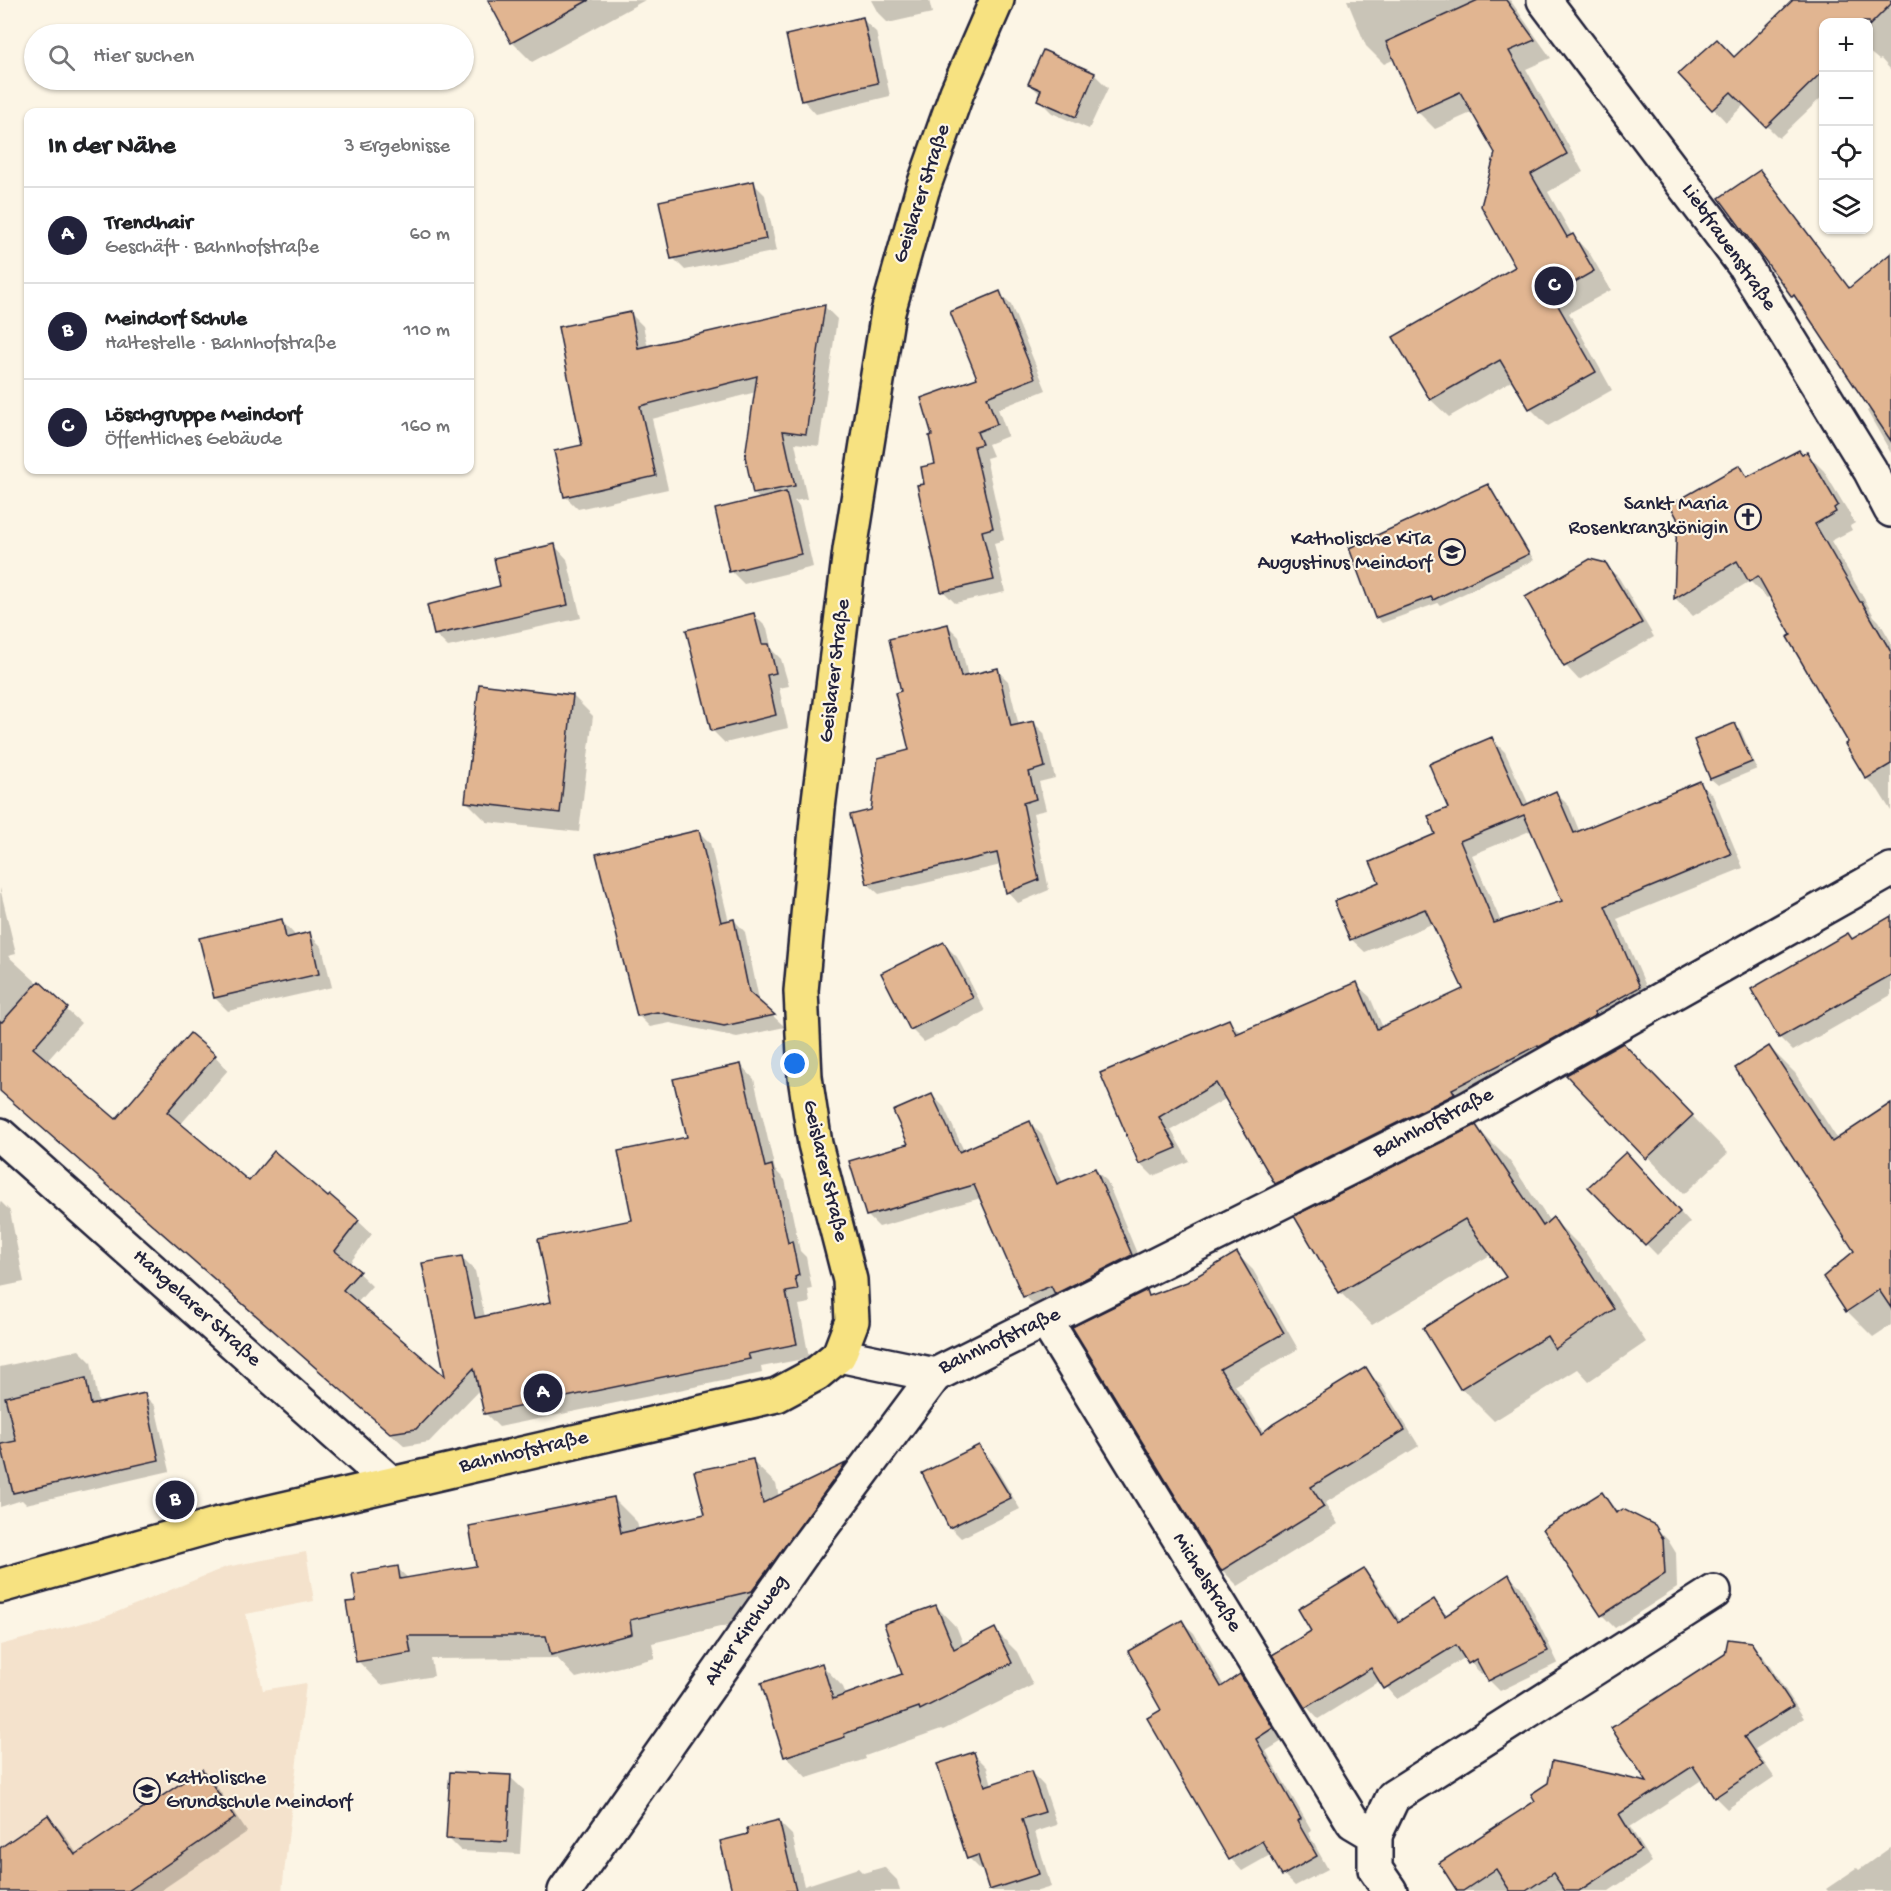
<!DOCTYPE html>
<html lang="de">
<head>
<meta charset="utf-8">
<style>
	:root { --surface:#fff; --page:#f2f2f2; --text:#202124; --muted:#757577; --line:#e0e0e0; --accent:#22223b }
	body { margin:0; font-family:"Gochi Hand",sans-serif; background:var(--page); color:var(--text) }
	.controls { position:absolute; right:18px; top:18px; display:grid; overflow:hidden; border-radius:12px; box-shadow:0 2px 4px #0004 }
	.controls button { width:54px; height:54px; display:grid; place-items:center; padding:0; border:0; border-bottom:2px solid var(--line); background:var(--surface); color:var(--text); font:30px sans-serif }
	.you { position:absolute; left:795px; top:1064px; width:21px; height:21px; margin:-15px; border:4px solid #fff; border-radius:50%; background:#1a73e8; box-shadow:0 0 0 9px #1a73e833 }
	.badge { display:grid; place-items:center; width:39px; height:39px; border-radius:50%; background:var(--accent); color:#fff; font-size:20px; font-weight:700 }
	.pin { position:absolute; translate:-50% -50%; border:3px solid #fff; box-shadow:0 2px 6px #0006 }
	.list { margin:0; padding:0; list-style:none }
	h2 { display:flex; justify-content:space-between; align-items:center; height:78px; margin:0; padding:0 24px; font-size:26px }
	h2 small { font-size:20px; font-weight:400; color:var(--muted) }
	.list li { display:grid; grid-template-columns:39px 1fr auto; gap:18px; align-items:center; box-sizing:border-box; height:96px; padding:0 24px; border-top:2px solid var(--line) }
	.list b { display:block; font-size:22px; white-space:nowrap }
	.list p { margin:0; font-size:20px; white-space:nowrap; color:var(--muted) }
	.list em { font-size:20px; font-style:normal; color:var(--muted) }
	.icon { flex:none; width:33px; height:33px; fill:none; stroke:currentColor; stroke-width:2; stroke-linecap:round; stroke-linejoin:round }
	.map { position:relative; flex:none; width:1891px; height:1891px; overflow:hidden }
	.search { position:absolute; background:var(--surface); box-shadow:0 2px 4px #0004; left:24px; top:24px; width:450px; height:66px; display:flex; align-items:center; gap:15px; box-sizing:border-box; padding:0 21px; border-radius:33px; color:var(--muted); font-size:22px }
	.panel { position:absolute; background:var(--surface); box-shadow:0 2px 4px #0004; left:24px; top:108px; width:450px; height:366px; border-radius:12px }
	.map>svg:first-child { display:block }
	.built { fill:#f4e2cc }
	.shadow { fill:#0003; fill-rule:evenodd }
	.building { fill:#e1b591; stroke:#22223b; stroke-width:1.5; fill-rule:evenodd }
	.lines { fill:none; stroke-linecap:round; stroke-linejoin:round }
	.minor-casing { stroke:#22223b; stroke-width:38 }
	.major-casing { stroke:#22223b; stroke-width:38 }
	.minor { stroke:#fcf5e5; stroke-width:33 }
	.major { stroke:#f7e281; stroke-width:33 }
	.labels { text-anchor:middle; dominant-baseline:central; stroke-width:4.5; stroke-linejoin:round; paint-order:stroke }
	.street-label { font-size:21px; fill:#22223b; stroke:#fcf5e5 }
	.poi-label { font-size:21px; fill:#22223b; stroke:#fcf5e5; text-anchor:end }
</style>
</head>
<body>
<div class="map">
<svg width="1891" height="1891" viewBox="0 0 1891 1891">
	<rect width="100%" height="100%" fill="#fcf5e5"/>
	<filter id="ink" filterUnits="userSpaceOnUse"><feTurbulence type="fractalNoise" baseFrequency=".0167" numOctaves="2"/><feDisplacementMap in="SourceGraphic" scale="12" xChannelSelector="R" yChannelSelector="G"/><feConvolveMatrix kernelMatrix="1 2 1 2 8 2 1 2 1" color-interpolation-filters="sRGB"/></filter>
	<g filter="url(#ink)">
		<polygon class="built" points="306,1552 314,1601 246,1614 263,1690 306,1683 282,1891 0,1891 0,1645 105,1617 226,1567"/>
		<g class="shadow">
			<polygon points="489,0 645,0 532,62 512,42"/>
			<polygon points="871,0 929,0 932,13 888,23 878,13"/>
			<polygon points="1347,0 1510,0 1551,58 1526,69 1583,172 1548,192 1572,235 1590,254 1611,290 1569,313 1612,390 1548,426 1530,408 1513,380 1449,417 1431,400 1395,337 1517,268 1497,153 1473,112 1435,129 1417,111 1395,59 1384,64 1366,46"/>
			<polygon points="1804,0 1891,0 1891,70 1881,59 1879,60 1868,51 1868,22 1824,22 1824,95 1779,138 1745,104 1726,122 1681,74 1734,58"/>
			<polygon points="862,19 876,32 890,96 816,114 803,100"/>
			<polygon points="1044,52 1094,74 1108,88 1089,129 1052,113 1039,100 1041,95 1030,84"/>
			<polygon points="1759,172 1772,185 1850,289 1891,255 1891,453 1867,411 1871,408 1804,307 1793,296 1722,198"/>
			<polygon points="753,183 765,195 777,251 685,270 673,258"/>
			<polygon points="999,293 1011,305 1046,390 998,409 1008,436 988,444 993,456 986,458 1004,540 994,543 1005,592 955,603 943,591 926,485 979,379"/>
			<polygon points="824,306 837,319 819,446 795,443 807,499 794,501 799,506 813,567 744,584 731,571 760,499 754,494 756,392 652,419 668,489 578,509 565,496 630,313 643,326 648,347"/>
			<polygon points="1806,453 1824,471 1855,523 1850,526 1852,530 1831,541 1874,616 1879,621 1891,642 1891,811 1878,790 1867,779 1847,745 1850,743 1771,596 1767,598 1750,581 1693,616 1676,599 1679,517 1739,467 1750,477"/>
			<polygon points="1487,485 1493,492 1534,560 1440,605 1438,603 1382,623 1376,617"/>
			<polygon points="554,545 567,559 581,618 448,647 435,634 501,587"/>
			<polygon points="1606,565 1619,578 1654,637 1579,680 1566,666 1527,598"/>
			<polygon points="754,615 767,628 772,650 781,659 789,686 779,688 788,728 725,743 712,730"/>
			<polygon points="948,626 959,637 968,677 997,670 1008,681 1019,726 1033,722 1044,733 1055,778 1039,782 1046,810 1033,813 1049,890 1018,903 1008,892 1001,865 879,894 868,884 872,811 910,751 903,691"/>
			<polygon points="573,696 593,716 579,832 487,822 467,802"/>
			<polygon points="1735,724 1741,731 1757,769 1718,785 1711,779 1695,741"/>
			<path d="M1492,739l13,13 24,53 27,-12 13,13 11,27 120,-50 13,13 30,72 -126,51 35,81 -362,196 -14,-13 -49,-85 -56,32 18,31 -36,15 -13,-13 -38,-89 127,-53 12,12 115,-49 14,13 13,31 82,-39 -31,-66 -69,29 -14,-13 30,-56 56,-48 13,-26zM1532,830l32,72 -63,20 -29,-67z"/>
			<polygon points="699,832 710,843 729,922 734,920 745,932 760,1004 785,1027 737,1037 670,1023 650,1027 638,1015"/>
			<polygon points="0,888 16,954 8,956 81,1023 46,1062 116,1121 215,1056 228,1070 180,1125 250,1183 328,1200 358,1221 372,1234 349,1264 372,1286 357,1303 448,1380 461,1257 475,1271 485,1317 553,1303 633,1221 689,1139 741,1065 754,1079 775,1170 785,1180 800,1251 806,1257 812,1289 808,1290 810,1303 799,1305 809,1358 761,1367 762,1373 499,1427 485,1413 480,1389 429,1442 405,1446 0,1091"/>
			<polygon points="1891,918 1891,995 1793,1051 1780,1038 1753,990 1853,940"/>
			<polygon points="281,920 294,934 295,937 309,934 322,947 332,987 228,1011 215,998"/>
			<polygon points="944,944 957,957 985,1011 924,1042 911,1029"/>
			<polygon points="1769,1047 1795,1073 1838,1140 1891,1105 1891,1325 1873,1337 1847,1311 1856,1252"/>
			<polygon points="1568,1075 1659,1081 1728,1153 1684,1194"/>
			<polygon points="932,1095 944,1107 964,1151 1030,1123 1042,1135 1063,1183 1095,1170 1107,1181 1143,1268 1037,1308 1025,1296 981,1198 879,1227 867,1215 910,1145"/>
			<polygon points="1476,1127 1509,1160 1550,1222 1553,1219 1586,1252 1646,1342 1589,1381 1578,1369 1494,1421 1462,1389 1425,1329 1509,1277 1492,1254 1372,1325 1340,1292"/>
			<polygon points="1637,1165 1690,1223 1657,1255 1590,1187"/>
			<polygon points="0,1201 10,1211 24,1282 0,1287"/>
			<polygon points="1237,1254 1253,1270 1298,1349 1235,1385 1264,1433 1365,1369 1381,1385 1419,1446 1325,1503 1338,1524 1238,1586 1222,1570 1074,1328 1147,1292 1151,1297 1187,1283"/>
			<polygon points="79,1350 91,1362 99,1405 144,1395 155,1406 170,1471 26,1504 22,1500 0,1507 0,1367"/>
			<polygon points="979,1447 990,1458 1020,1509 961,1538 950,1527"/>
			<polygon points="752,1461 776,1484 779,1497 846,1465 868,1488 775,1614 652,1643 655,1658 576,1678 557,1658 431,1659 434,1676 381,1685 358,1661 358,1602 397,1568 409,1579 478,1567 613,1498 637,1522 639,1531 707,1515"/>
			<polygon points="1602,1494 1619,1513 1654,1526 1668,1540 1676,1553 1677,1588 1615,1628 1602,1615"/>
			<polygon points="1364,1571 1375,1582 1401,1622 1433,1601 1448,1616 1509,1576 1521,1587 1558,1663 1500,1691 1489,1680 1485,1672 1481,1674 1466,1657 1397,1699 1381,1680 1318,1719 1307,1707 1274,1655 1313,1631"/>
			<polygon points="936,1606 957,1628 964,1646 995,1630 1017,1652 1033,1685 943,1730 941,1729 865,1756 866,1759 807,1778 786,1756 822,1665 843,1687 846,1695 904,1675"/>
			<polygon points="1182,1622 1194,1633 1224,1686 1240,1676 1252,1688 1284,1740 1266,1751 1312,1831 1308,1833 1328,1869 1295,1886 1284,1875 1272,1854 1242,1871 1231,1859 1163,1710"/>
			<polygon points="1751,1643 1763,1656 1804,1718 1755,1749 1774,1777 1727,1809 1715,1797 1703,1779 1630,1827 1652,1862 1609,1891 1458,1891 1441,1864 1650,1784"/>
			<polygon points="973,1753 987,1767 992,1785 1031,1772 1044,1786 1057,1825 1035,1832 1051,1887 1038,1891 992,1891 984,1870 982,1871 969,1858"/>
			<polygon points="202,1771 215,1784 247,1832 160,1891 0,1891 0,1850 48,1817 61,1830 78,1855"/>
			<polygon points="510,1777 524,1790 520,1854 461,1851 448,1838"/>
			<polygon points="779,1822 792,1835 804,1886 858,1868 863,1873 884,1867 897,1880 900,1891 733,1891 749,1835"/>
			<polygon points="1891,1847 1891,1891 1828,1891 1826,1889 1857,1868 1859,1870"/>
		</g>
		<g class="building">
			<polygon points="488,0 589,0 511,43"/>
			<polygon points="1478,0 1506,0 1535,40 1509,51 1567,154 1531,174 1567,237 1573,234 1594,271 1552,295 1596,372 1529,409 1500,360 1430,400 1393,337 1515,267 1481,206 1495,153 1460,92 1416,112 1386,42"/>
			<polygon points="1793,0 1891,0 1891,4 1869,26 1869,22 1824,22 1824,70 1766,127 1731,92 1712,110 1678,74 1717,39 1734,57"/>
			<polygon points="863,17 878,83 801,101 786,35"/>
			<polygon points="1043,50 1095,73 1076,117 1037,100 1041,90 1028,84"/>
			<polygon points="1760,170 1849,288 1891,253 1891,441 1794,295 1792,297 1719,198"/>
			<polygon points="754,181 766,239 671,259 659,201"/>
			<polygon points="1000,291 1035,378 987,397 997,424 977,432 982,444 974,446 993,528 982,531 994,580 941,592 917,485 924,484 921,467 935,464 929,436 932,435 921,398 977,378 950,312"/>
			<polygon points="825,305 806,434 783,431 795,486 753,494 745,456 757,376 640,406 656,476 564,497 554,451 582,445 558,327 631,312 638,348"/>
			<polygon points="1799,450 1802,454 1807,452 1838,505 1834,508 1836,512 1815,524 1860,602 1862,602 1891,652 1891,764 1866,779 1845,744 1848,742 1787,637 1791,635 1758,576 1749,582 1737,561 1674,599 1677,518 1670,505 1740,465 1747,477"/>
			<polygon points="1488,484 1529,554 1433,600 1431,597 1375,618 1349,548"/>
			<polygon points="786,492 801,554 729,572 715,509"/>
			<polygon points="555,544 568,605 434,635 427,605 500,586 494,558"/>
			<polygon points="1590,559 1606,563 1642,623 1564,667 1525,597"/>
			<polygon points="754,613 762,644 769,644 776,673 767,675 776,715 711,731 686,630"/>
			<polygon points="948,624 961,677 998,668 1011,726 1034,721 1045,767 1029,772 1036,799 1023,803 1039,880 1006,893 997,853 867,884 850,815 871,810 878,758 909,750 895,693 901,691 889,639"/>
			<polygon points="479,684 573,695 560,813 465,802"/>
			<polygon points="1735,723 1752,762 1710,779 1694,740"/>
			<path d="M1492,737l31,69 33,-15 18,42 126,-52 31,73 -126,52 35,81 -46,25 2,3 -57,32 -1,-2 -86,44 3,5 -180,90 -59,-101 -57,34 18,31 -38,16 -39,-91 129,-54 7,15 121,-52 20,47 86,-40 -38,-80 -75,31 -16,-39 45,-19 -9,-20 65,-28 -7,-18 20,-8 -19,-44zM1524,815l38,86 -68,22 -34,-82z"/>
			<polygon points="699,830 721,922 734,919 749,992 775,1015 724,1026 657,1012 637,1016 596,854"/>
			<polygon points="1891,916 1891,975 1779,1038 1751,989 1848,933 1852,939"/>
			<polygon points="282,919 286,938 310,932 319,974 214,998 199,938"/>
			<polygon points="944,942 973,998 910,1030 881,973"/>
			<polygon points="39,981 68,1008 33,1048 116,1119 190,1033 216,1055 167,1112 249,1181 274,1151 328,1197 330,1195 359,1220 335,1251 360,1271 343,1290 445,1376 422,1263 462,1256 475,1318 551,1302 538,1239 632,1220 618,1151 687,1137 673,1079 741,1064 765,1167 772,1165 788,1243 792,1241 799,1275 795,1277 798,1290 786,1292 797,1344 748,1354 750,1359 484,1414 474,1368 416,1429 390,1433 0,1091 0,1021 2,1022"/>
			<polygon points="1623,1043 1693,1115 1646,1159 1566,1075"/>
			<polygon points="1769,1046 1832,1142 1891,1103 1891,1308 1879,1290 1846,1312 1823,1277 1854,1251 1735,1068"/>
			<polygon points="932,1094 959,1152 1030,1121 1057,1184 1095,1168 1132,1255 1055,1294 1051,1286 1023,1297 974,1185 866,1216 849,1161 908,1144 893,1111"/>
			<polygon points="1476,1125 1543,1226 1553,1217 1614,1309 1555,1349 1547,1336 1460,1389 1423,1328 1506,1277 1465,1219 1339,1293 1294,1216"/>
			<polygon points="1626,1152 1680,1212 1645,1245 1588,1187"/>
			<polygon points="1237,1252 1284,1333 1220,1369 1261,1434 1273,1424 1366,1367 1405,1430 1311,1487 1324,1507 1221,1571 1072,1327 1147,1290 1149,1296 1187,1282"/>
			<polygon points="86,1378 91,1405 145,1393 159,1460 13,1493 1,1444 16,1441 5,1397"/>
			<polygon points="979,1445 1011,1498 949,1528 922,1473"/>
			<polygon points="753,1459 763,1503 846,1463 752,1591 630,1620 632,1634 551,1655 546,1636 408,1636 411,1653 356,1662 346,1602 356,1601 352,1574 398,1566 400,1579 476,1566 469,1526 614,1497 621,1533 705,1514 694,1471"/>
			<polygon points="1602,1492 1616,1513 1623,1509 1655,1525 1663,1539 1665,1574 1601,1616 1543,1529"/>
			<polygon points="1364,1569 1398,1622 1434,1599 1445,1616 1509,1574 1548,1651 1488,1681 1476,1659 1468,1664 1456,1645 1384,1689 1371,1668 1305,1708 1272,1655 1311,1631 1298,1609"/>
			<polygon points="936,1605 954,1649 995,1628 1012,1663 920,1710 919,1707 844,1734 845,1737 784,1757 761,1683 822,1663 833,1699 902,1674 884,1624"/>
			<polygon points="1182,1620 1221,1687 1240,1674 1273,1728 1256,1739 1301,1819 1297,1821 1317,1856 1282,1876 1262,1841 1229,1860 1147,1718 1161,1710 1128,1651"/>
			<polygon points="1728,1639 1751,1642 1793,1706 1744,1737 1763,1765 1714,1798 1693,1766 1619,1814 1641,1850 1579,1891 1565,1891 1553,1873 1526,1891 1510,1891 1496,1869 1463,1891 1457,1891 1439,1863 1535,1801 1531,1794 1548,1783 1552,1761 1647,1782 1611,1728 1725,1654"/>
			<polygon points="974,1752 985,1786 1031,1771 1045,1812 1022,1819 1039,1874 989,1890 978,1855 967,1859 937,1764"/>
			<polygon points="202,1769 235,1818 128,1891 0,1891 0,1848 48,1815 75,1855"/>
			<polygon points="450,1772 511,1775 507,1842 446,1839"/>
			<polygon points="779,1820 796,1891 732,1891 720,1841 748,1834 747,1828"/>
		</g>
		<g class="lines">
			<defs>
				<g id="minor">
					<polyline points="1544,0 1744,265 1870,470 1891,510"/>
					<polyline points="0,1135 391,1483"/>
					<polyline points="1046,1321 1353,1822 1375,1835 1375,1869 1390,1891"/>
					<polyline points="839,1355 935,1375 1467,1109 1891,870"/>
					<polyline points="1375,1835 1393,1797 1714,1592"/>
					<polyline points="565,1891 803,1552 935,1375"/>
				</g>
				<polyline id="major" points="0,1586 219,1524 777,1395 816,1374 839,1355 852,1321 850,1280 815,1144 805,1077 801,991 818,808 850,550 888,312 922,191 957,92 997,0"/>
			</defs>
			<use href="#minor" class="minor-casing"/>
			<use href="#major" class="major-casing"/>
			<use href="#minor" class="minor"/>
			<use href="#major" class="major"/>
		</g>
	</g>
	<defs>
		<symbol id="church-ring" viewBox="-11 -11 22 22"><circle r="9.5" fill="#fcf5e5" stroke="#22223b" stroke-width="1.5"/><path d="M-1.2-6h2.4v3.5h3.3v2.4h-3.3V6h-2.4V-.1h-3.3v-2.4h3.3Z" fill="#22223b"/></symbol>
		<symbol id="school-ring" viewBox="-11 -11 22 22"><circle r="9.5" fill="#fcf5e5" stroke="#22223b" stroke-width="1.5"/><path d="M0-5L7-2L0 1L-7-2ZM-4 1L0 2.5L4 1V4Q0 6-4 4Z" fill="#22223b"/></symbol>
	</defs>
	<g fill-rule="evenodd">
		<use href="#church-ring" x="1733" y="502" width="30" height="30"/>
		<use href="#school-ring" x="1437" y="537" width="30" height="30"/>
		<use href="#school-ring" x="132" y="1776" width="30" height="30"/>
	</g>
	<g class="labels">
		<g class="street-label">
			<text transform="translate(923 194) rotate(-72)">Geislarer Straße</text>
			<text transform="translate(1728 248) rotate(55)">Liebfrauenstraße</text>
			<text transform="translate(836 671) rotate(-83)">Geislarer Straße</text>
			<text transform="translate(1434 1124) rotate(-27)">Bahnhofstraße</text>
			<text transform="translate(824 1171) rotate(77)">Geislarer Straße</text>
			<text transform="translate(196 1309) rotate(42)">Hangelarer Straße</text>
			<text transform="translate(1000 1342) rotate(-25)">Bahnhofstraße</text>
			<text transform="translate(524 1453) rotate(-13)">Bahnhofstraße</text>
			<text transform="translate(1206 1583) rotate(58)">Michelstraße</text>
			<text transform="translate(747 1631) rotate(-55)">Alter Kirchweg</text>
		</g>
		<g class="poi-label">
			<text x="1728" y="505">Sankt Maria<tspan x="1728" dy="24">Rosenkranzkönigin</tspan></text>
			<text x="1432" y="540">Katholische KiTa<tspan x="1432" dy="24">Augustinus Meindorf</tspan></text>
			<text x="166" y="1779" text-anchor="start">Katholische<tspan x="166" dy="24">Grundschule Meindorf</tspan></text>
		</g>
	</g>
</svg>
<div class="controls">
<button>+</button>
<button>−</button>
<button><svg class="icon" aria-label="locate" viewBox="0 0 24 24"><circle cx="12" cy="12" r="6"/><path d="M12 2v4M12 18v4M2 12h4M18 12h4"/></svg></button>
<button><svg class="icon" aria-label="layers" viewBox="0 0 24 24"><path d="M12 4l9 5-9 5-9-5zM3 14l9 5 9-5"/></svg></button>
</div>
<div class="you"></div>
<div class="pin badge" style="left:543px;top:1393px">A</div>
<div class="pin badge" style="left:175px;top:1500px">B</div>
<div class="pin badge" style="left:1554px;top:286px">C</div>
<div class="search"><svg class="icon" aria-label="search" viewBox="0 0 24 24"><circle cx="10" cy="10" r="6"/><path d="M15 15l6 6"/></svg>Hier suchen</div>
<section class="panel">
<h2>In der Nähe<small>3 Ergebnisse</small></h2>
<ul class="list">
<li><span class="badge">A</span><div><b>Trendhair</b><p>Geschäft · Bahnhofstraße</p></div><em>60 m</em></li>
<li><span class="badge">B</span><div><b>Meindorf Schule</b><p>Haltestelle · Bahnhofstraße</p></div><em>110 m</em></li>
<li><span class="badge">C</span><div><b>Löschgruppe Meindorf</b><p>Öffentliches Gebäude</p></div><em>160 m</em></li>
</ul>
</section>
</div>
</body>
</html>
